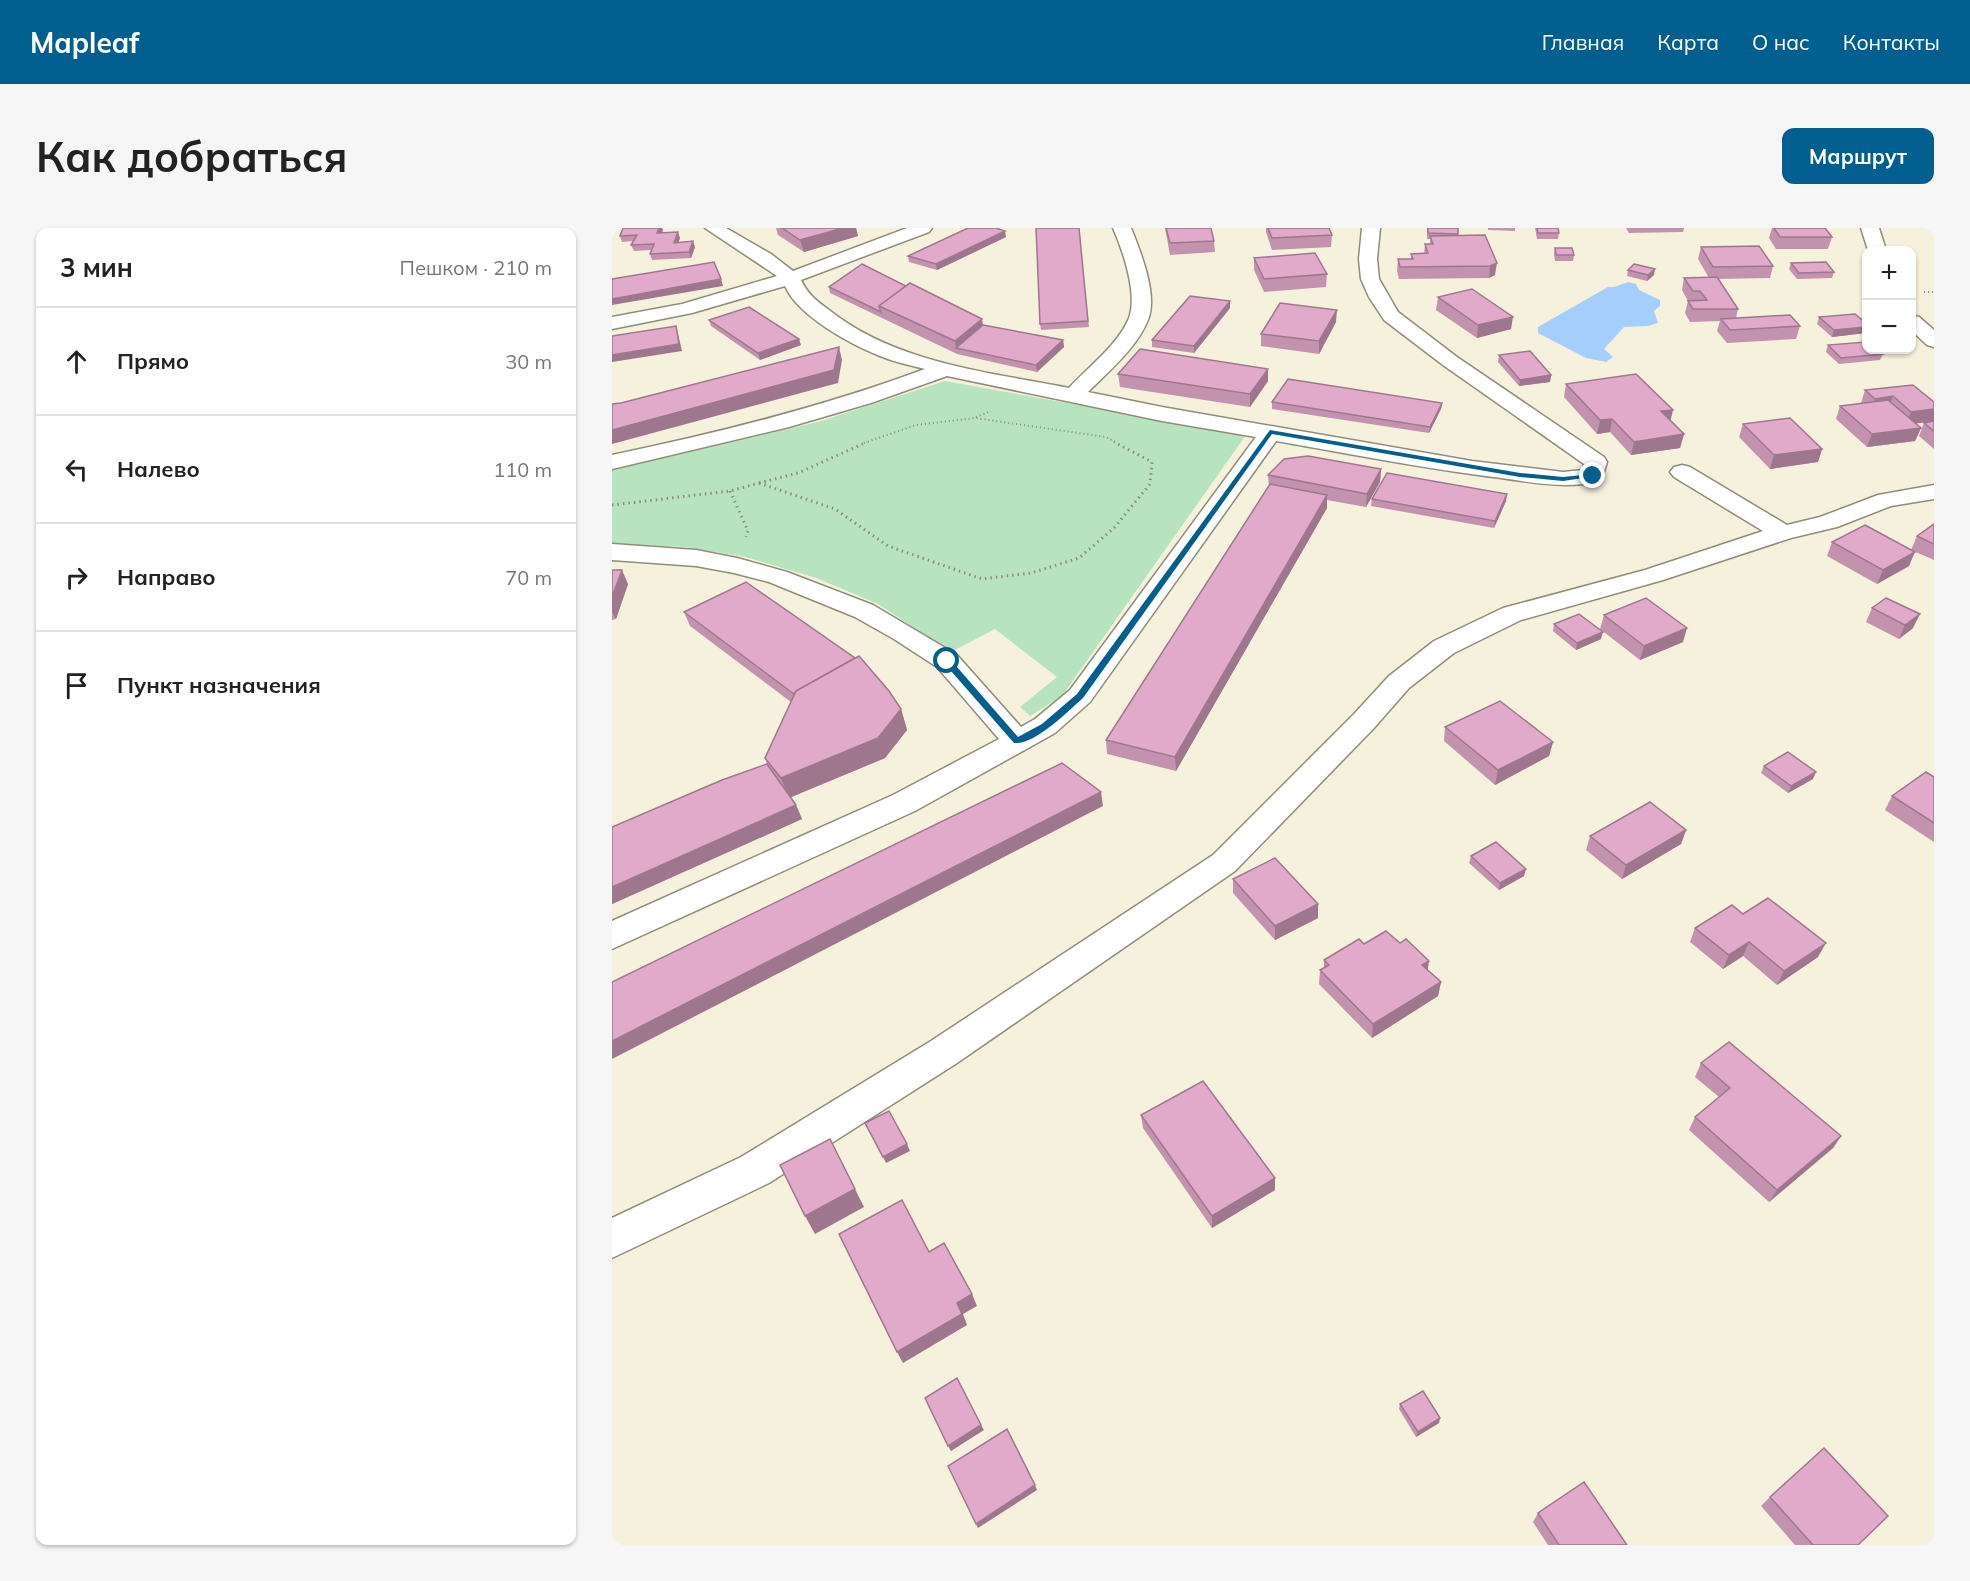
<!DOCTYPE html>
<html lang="ru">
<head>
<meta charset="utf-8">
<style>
	:root { --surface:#fff; --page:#f6f6f6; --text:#222; --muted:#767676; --line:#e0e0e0; --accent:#015f90 }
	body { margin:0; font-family:Mulish,sans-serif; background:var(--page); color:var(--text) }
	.controls { position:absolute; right:18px; top:18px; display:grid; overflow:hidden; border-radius:12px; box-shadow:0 2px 4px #0004 }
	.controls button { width:54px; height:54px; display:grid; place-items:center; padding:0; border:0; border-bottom:2px solid var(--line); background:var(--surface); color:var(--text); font:30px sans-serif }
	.stop { position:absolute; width:18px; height:18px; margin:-14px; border:4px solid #015f90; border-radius:50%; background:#fff }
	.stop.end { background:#015f90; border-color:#fff; box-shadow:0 2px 6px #0008 }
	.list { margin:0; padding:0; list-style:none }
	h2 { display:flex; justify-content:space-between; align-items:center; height:78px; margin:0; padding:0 24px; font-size:26px }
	h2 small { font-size:20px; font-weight:400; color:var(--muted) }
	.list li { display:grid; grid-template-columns:39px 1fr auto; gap:18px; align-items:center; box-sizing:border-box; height:108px; padding:0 24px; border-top:2px solid var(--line) }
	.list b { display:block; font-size:22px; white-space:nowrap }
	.list em { font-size:20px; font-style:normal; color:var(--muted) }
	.icon { flex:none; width:33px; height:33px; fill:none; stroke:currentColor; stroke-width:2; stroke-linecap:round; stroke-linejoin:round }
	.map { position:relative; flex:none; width:1322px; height:1317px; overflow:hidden; border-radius:12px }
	header { display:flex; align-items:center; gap:36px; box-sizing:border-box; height:84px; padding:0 30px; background:var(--accent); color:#fff }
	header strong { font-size:28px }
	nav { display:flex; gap:33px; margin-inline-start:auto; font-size:21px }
	.intro { display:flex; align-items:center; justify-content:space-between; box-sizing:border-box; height:144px; padding:0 36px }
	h1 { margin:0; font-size:42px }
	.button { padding:15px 27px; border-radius:12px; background:var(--accent); color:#fff; font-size:21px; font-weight:700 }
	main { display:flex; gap:36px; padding:0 36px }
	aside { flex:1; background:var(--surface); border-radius:12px; box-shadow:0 2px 4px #0004 }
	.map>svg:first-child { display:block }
	.green { fill:#b7e4be }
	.water { fill:#a6cefc }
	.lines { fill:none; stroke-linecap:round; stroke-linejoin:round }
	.minor-casing { stroke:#908c79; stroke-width:3 }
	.path-far1 { stroke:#8e8a7c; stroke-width:2; stroke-dasharray:1 3; stroke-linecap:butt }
	.path { stroke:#8e8a7c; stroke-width:3; stroke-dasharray:1.5 4; stroke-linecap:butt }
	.minor { fill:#fff; fill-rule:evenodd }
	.wall { fill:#c292af }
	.shaded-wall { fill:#9e778e }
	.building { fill:#e1aacb; stroke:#9e778e; stroke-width:1.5 }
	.route { fill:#015f90 }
</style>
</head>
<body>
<header>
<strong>Mapleaf</strong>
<nav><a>Главная</a><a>Карта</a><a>О нас</a><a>Контакты</a></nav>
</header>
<div class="intro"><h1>Как добраться</h1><a class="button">Маршрут</a></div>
<main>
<aside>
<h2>3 мин<small>Пешком · 210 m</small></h2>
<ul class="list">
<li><svg class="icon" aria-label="ahead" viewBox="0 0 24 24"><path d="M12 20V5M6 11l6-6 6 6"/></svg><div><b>Прямо</b></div><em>30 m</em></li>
<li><svg class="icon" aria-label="left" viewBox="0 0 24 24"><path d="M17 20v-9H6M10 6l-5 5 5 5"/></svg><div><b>Налево</b></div><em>110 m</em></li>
<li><svg class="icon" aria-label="right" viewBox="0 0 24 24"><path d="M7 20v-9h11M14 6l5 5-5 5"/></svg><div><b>Направо</b></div><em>70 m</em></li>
<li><svg class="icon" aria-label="arrive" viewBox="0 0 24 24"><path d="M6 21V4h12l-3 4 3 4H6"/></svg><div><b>Пункт назначения</b></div></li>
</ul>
</aside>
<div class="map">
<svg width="1322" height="1317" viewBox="0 0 1322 1317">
	<rect width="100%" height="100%" fill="#f6f1dc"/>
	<polygon class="green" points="333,153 634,207 450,468 418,488 408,479 445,449 383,401 339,424 266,376 204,350 134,329 73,319 0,316 0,242 206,194"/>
	<polygon class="water" points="1016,54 1024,56 1027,62 1048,72 1048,78 1042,83 1046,95 1036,98 1012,99 992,121 1001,129 994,134 974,130 926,105 926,99 996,59 1002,59"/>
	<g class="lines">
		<defs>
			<g id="minor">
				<path d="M93,0h21l45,26 22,17 114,-43h25l-3,4 -128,48c7,15 16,21 28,30 66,53 159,62 240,78 19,-21 49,-43 60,-70 9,-24 -6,-67 -16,-90h18c9,22 26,65 18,89 -10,29 -40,54 -61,75l74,15 310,54 91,11 20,-2 1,-6 -141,-99 -59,-45 -15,-23 -8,-18 -2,-20 3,-31h18l-3,31 2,20 19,33 59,45 147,100 3,5 -6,19c-33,8 -66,2 -100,-3 -75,-9 -150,-24 -225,-37l-186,261 -35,31 -140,78 -303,138v-28l281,-126 106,-56 -62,-72 -43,-28 -39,-22 -86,-35 -35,-9 -38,-7 -84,-6v-16l84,6 41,8 50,14 86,33 84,50 64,72 14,-8 35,-29 186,-253 -94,-16 -215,-45 -76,27 -82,24 -177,42v-14c106,-22 211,-48 313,-86 -15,-4 -31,-7 -45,-13 -30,-12 -82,-40 -95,-70l-93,27 -80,16v-12l70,-13 95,-28z"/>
				<polygon points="1249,0 1267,0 1274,22 1256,22"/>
				<polygon points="1300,87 1307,89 1322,102 1322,119 1315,117 1300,103"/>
				<polygon points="1070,237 1078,239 1175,297 1208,289 1266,267 1322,257 1322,271 1279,278 1225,299 1179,310 1051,352 909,392 842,425 797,460 762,500 623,643 345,835 157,955 0,1030 0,990 129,929 319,813 601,627 742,486 777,448 822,413 891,380 1033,342 1151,303 1062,249 1058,244 1062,239"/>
			</g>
		</defs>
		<use href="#minor" class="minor-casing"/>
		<g class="path-far1">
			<polyline points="1312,64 1322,64"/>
			<polyline points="364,189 379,183"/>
			<polyline points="252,215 304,197 363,190 494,209 505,215"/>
		</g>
		<g class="path">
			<polyline points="147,255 223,281 276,318 370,351 419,345 467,330 502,300 538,256 540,234 502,214"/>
			<polyline points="147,255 186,245 255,214"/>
			<polyline points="118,263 136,303 134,309"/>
			<polyline points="0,277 118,263 147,255"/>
		</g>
		<use href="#minor" class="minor"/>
	</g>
	<g class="wall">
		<polygon points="11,0 50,0 51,2 50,5 68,10 66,14 83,19 79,30 40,32 38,26 39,22 22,23 19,17 22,13 10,14 8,8"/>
		<polygon points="164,0 244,0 246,8 192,24 166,7"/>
		<polygon points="467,0 477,99 429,102 428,96"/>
		<polygon points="553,0 599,0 602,13 603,24 558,27"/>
		<polygon points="654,0 717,0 720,7 719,19 660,22 654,4"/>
		<polygon points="815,0 846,0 846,7 873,7 883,47 877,50 787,51 785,43 786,31 799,31 799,26 812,26 813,16 818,16 818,11 815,11"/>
		<polygon points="876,0 903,0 903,3 876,2"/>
		<polygon points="923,0 946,0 947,5 946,11 925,11"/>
		<polygon points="1014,0 1072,0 1071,4 1017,5"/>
		<polygon points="1160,0 1213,0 1220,9 1216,21 1164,21 1157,10"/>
		<polygon points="394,9 325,42 297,34 296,28"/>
		<polygon points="1089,19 1161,38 1158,50 1105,51 1126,81 1124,90 1188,98 1184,111 1115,115 1105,103 1108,93 1078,94 1073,85 1076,73 1070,62 1072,50 1097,50 1086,31"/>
		<polygon points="943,20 962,27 961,33 943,33 942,26"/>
		<polygon points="642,30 715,46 714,59 652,64 642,42"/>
		<polygon points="1179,35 1222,44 1220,50 1185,51 1177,41"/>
		<polygon points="1016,42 1042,47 1035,53 1015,48"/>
		<polygon points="217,59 371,97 451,112 452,119 425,144 345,126 218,65"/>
		<polygon points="826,69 899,101 865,110 824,82"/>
		<polygon points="618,80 582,125 540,119 540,112"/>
		<polygon points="1207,89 1254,95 1254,105 1220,109 1205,96"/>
		<polygon points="97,92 189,117 148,132 99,98"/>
		<polygon points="724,94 707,126 649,118 649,106"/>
		<polygon points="1216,117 1271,126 1268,132 1227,136 1214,124"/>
		<polygon points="887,127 939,147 938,154 907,158 886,134"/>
		<polygon points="506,146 656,153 638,179 508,159"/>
		<polygon points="954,156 1058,193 1072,206 1068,220 1019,227 998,204 985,206 952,169"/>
		<polygon points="1301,157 1322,193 1304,195 1309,200 1303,213 1255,219 1224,191 1228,178 1249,175 1253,162"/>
		<polygon points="660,174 830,175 829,181 817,205 660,181"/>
		<polygon points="1322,193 1322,221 1307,208 1312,195"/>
		<polygon points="1131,196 1210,221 1206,234 1158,241 1127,209"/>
		<polygon points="769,241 768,254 754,279 715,272 715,280 564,543 495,526 494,512 657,259 656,247"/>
		<polygon points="895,266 894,273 882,300 759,278 760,271"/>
		<polygon points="1322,296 1322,332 1299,322 1305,308"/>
		<polygon points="1220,314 1297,338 1265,356 1215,328"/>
		<polygon points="0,342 16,356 4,391 0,392"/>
		<polygon points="1260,380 1301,400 1287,411 1254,394"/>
		<polygon points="72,384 289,481 295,502 273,530 179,569 184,577 190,591 0,676 0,599 155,536 153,530 179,474 78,398"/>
		<polygon points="992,387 1071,414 1028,432 988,401"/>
		<polygon points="942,396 989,411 964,422 941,403"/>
		<polygon points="833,499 941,514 937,528 883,557 832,513"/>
		<polygon points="1152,538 1201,551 1176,565 1149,545"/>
		<polygon points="1322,549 1322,614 1273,582 1280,568"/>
		<polygon points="1074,602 1069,616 1010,651 974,622 978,608"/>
		<polygon points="859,628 912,648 887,662 857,635"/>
		<polygon points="621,651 706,676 706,690 663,712 621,665"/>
		<polygon points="1131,686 1206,729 1165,757 1131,728 1111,741 1078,714 1083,700"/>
		<polygon points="752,716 829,754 826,768 760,810 707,756 708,742 712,740 712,732"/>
		<polygon points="1089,835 1229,908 1221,920 1157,974 1077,902 1083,889 1107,869 1083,849"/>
		<polygon points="529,887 663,950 663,962 600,1000 531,900"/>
		<polygon points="788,1176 827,1195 804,1209 787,1181"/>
		<polygon points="1158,1269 1246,1317 1183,1317 1149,1278"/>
		<polygon points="926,1285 1015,1317 936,1317 921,1294"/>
	</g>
	<g class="shaded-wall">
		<polygon points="47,0 50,0 51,2 47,11 45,5"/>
		<polygon points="231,0 244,0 246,8 192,24 188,12"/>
		<polygon points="393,3 394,9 325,42 324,36"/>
		<polygon points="66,4 68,10 64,21 62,15"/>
		<polygon points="81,13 83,19 79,30 77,24"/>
		<polygon points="885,35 883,47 877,50 878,38"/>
		<polygon points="1043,41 1042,47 1035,53 1036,47"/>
		<polygon points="109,51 111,58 0,77 0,71"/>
		<polygon points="618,73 618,80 582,125 582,118"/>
		<polygon points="725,82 724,94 707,126 707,113"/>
		<polygon points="901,89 899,101 865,110 866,97"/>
		<polygon points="370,91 372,103 344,120 343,113"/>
		<polygon points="64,98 70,123 0,134 0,127"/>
		<polygon points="1254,99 1254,105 1220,109 1222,102"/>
		<polygon points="187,111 189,117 148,132 146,125"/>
		<polygon points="451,112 452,119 425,144 424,137"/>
		<polygon points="227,119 230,132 226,155 0,216 0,202"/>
		<polygon points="656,141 656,153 638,179 638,166"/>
		<polygon points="939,147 938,154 907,158 908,152"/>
		<polygon points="1281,168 1276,182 1258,184 1263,171"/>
		<polygon points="830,175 829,181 817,205 818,199"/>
		<polygon points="1322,181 1322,193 1294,197 1299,184"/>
		<polygon points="1061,182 1058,195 1049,183"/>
		<polygon points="1000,191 998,204 985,206 988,192"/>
		<polygon points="1309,200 1303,213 1255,219 1260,206"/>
		<polygon points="1072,206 1068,220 1019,227 1022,214"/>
		<polygon points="1210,221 1206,234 1158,241 1162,227"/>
		<polygon points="769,241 768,254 754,279 755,266"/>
		<polygon points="895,266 894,273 882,300 883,293"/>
		<polygon points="715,267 715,280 564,543 563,529"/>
		<polygon points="1303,324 1297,338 1265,356 1271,342"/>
		<polygon points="10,342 16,356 4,391 0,384 0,369"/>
		<polygon points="1308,386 1301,400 1287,411 1293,397"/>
		<polygon points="1075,400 1071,414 1028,432 1032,418"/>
		<polygon points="991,404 989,411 964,422 965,415"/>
		<polygon points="289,481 295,502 273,530 177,570 169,550"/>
		<polygon points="941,514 937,528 883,557 886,542"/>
		<polygon points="1204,544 1201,551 1176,565 1179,558"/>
		<polygon points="489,564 491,578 0,831 0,813"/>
		<polygon points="184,577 190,591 0,676 0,659"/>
		<polygon points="1074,602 1069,616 1010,651 1014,637"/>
		<polygon points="914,641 912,648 887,662 888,655"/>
		<polygon points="706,676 706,690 663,712 663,698"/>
		<polygon points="1137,714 1131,728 1111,741 1117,727"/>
		<polygon points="1214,715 1206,729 1165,757 1172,743"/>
		<polygon points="817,733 815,747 810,737"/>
		<polygon points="829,754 826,768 760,810 761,796"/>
		<polygon points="1229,908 1221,920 1157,974 1165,962"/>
		<polygon points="218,911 252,979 203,1006 193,988"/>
		<polygon points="295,916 298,923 274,935 271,929"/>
		<polygon points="663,950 663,962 600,1000 600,988"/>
		<polygon points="360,1066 365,1078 351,1086 355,1097 291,1135 285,1124 345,1075"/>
		<polygon points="828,1190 827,1195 804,1209 806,1204"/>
		<polygon points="369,1197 372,1202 339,1223 336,1218"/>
		<polygon points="423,1257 425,1262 366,1300 364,1296"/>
	</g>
	<g class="building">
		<polygon points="11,0 47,0 45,5 66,4 62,15 81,13 77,24 38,26 42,16 19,17 25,7 8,8"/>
		<polygon points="170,0 231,0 188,12"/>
		<polygon points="356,0 384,0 393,3 324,36 296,28"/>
		<polygon points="424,0 467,0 476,93 428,96"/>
		<polygon points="554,0 599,0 602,13 558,15"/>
		<polygon points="656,0 717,0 720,7 660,10"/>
		<polygon points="816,0 846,0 846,6 816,5"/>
		<polygon points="925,0 946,0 947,5 926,5"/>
		<polygon points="1162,0 1213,0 1220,9 1168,9"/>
		<polygon points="873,7 885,35 878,38 788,39 786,31 801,31 799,26 816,25 813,16 821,16 818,8"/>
		<polygon points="1147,18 1161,38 1101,39 1089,19"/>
		<polygon points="943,20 960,20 962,27 944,27"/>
		<polygon points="703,25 715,46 652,51 642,30"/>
		<polygon points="102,34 109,51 0,71 0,51"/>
		<polygon points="1214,34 1222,44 1187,45 1179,35"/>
		<polygon points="250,36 294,58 267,78 269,84 217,59"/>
		<polygon points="1022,36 1043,41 1036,47 1016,42"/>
		<polygon points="1105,49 1126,81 1081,81 1076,73 1095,72 1088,63 1081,63 1072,50"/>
		<polygon points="298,55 370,91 343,113 267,78"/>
		<polygon points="860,61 901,89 866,97 826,69"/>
		<polygon points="578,68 618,73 582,118 540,112"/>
		<polygon points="668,75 725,82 707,113 649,106"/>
		<polygon points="137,79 187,111 146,125 97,92"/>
		<polygon points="1243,86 1254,95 1254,99 1222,102 1207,89"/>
		<polygon points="1178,87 1188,98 1118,102 1109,91"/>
		<polygon points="371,97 451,112 424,137 344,120"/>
		<polygon points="64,98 67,116 0,127 0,108"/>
		<polygon points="1254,114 1254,122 1266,122 1271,126 1229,130 1216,117"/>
		<polygon points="227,119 222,142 0,202 0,176 9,175"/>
		<polygon points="528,121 656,141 638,166 506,146"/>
		<polygon points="918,123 939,147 908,152 887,127"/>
		<polygon points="1024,146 1061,182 1049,183 1072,206 1022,214 1000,191 988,192 954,156"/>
		<polygon points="676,151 830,175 818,199 660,174"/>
		<polygon points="1301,157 1322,174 1322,181 1299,184 1281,168 1263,171 1253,162"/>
		<polygon points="1276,172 1309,200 1260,206 1228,178"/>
		<polygon points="1178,190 1210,221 1162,227 1131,196"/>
		<polygon points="1322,193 1322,203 1312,195"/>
		<polygon points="696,228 769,241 755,266 656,247 672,231"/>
		<polygon points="775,245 895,266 883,293 760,271"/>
		<polygon points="658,256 715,267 563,529 494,512"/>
		<polygon points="1322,296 1322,316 1305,308"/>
		<polygon points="1253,297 1303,324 1271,342 1220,314"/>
		<polygon points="0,342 10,342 0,369"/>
		<polygon points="134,354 243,430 184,463 182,466 72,384"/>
		<polygon points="1034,370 1075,400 1032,418 992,387"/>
		<polygon points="1274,370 1308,386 1293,397 1260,380"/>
		<polygon points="967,386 991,404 965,415 942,396"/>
		<polygon points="247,428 277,463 289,481 266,510 169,550 153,530 184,463"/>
		<polygon points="888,473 941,514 886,542 833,499"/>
		<polygon points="1176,524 1204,544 1179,558 1152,538"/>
		<polygon points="450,535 489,564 0,813 0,754"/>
		<polygon points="155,536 184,577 0,659 0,599 110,552"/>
		<polygon points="1314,544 1322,549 1322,595 1280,568"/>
		<polygon points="1038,574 1074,602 1014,637 978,608"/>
		<polygon points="884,614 914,641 888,655 859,628"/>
		<polygon points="663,630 706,676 663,698 621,651"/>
		<polygon points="1156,670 1214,715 1172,743 1137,714 1117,727 1083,700 1120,677 1131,686"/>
		<polygon points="774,703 788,715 794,711 817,733 810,737 829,754 761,796 708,742 717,737 712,732 747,711 752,716"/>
		<polygon points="1117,814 1229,908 1165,962 1083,889 1118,860 1089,835"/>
		<polygon points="591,853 663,950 600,988 529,887"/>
		<polygon points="277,883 295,916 271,929 253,895"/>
		<polygon points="218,911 243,961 193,988 168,937"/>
		<polygon points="290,972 317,1024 332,1015 360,1066 345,1075 350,1086 285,1124 227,1006"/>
		<polygon points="345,1150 369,1197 336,1218 313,1170"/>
		<polygon points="811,1163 828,1190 806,1204 788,1176"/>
		<polygon points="395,1201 423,1257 364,1296 336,1238"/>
		<polygon points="1212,1220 1276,1288 1246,1317 1201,1317 1158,1269"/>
		<polygon points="972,1254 1015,1317 947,1317 926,1285"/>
	</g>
	<path class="route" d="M658,202l250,43 43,4 30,-3 4,2 -34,5 -43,-4 -248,-43 -189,264c-16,14 -48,47 -69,45l-70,-80v-4h6l68,78 24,-13 35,-30z"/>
</svg>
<div class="controls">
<button>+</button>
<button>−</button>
</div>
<div class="stop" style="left:335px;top:433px"></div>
<div class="stop end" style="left:981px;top:248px"></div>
</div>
</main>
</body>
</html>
